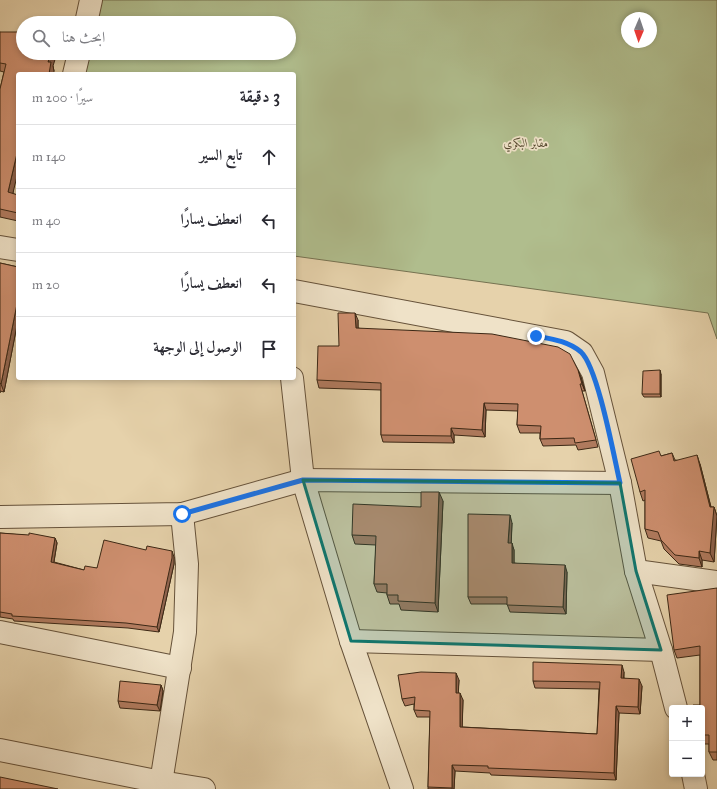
<!DOCTYPE html>
<html lang="ar">
<head>
<meta charset="utf-8">
<style>
	:root { --surface:#fff; --page:#f2f2f3; --text:#2b2b33; --muted:#7c7c81; --line:#e1e1e2 }
	body { margin:0; font-family:"IM FELL Great Primer",Amiri,serif; background:var(--page); color:var(--text); direction:rtl }
	.controls { position:absolute; right:12px; bottom:12px; display:grid; overflow:hidden; border-radius:4px; box-shadow:0 2px 6px #0003 }
	.controls button { width:36px; height:36px; display:grid; place-items:center; padding:0; border:0; border-bottom:1px solid var(--line); background:var(--surface); color:var(--text); font:20px sans-serif }
	.compass { position:absolute; left:621px; top:12px; width:36px; height:36px; border-radius:50%; background:var(--surface); box-shadow:0 2px 6px #0003; rotate:182deg }
	.stop { position:absolute; width:12px; height:12px; margin:-9px; border:3px solid #1a73e8; border-radius:50%; background:#fff }
	.stop.end { background:#1a73e8; border-color:#fff; box-shadow:0 1px 4px #0008 }
	.list { margin:0; padding:0; list-style:none }
	h2 { display:flex; justify-content:space-between; align-items:center; height:52px; margin:0; padding:0 16px; font-size:17px }
	h2 small { font-size:13px; font-weight:400; color:var(--muted) }
	.list li { display:grid; grid-template-columns:26px 1fr auto; gap:12px; align-items:center; box-sizing:border-box; height:64px; padding:0 16px; border-top:1px solid var(--line) }
	.list b { display:block; font-size:15px; white-space:nowrap }
	.list em { font-size:13px; font-style:normal; color:var(--muted) }
	.icon { flex:none; width:22px; height:22px; fill:none; stroke:currentColor; stroke-width:2; stroke-linecap:round; stroke-linejoin:round }
	.map { position:relative; flex:none; width:717px; height:789px; overflow:hidden; direction:ltr }
	.search { position:absolute; background:var(--surface); box-shadow:0 2px 6px #0003; left:16px; top:16px; width:280px; height:44px; display:flex; align-items:center; gap:10px; box-sizing:border-box; padding:0 14px; border-radius:22px; color:var(--muted); font-size:15px }
	.panel { position:absolute; background:var(--surface); box-shadow:0 2px 6px #0003; left:16px; top:72px; width:280px; height:308px; border-radius:4px; direction:rtl }
	.map>svg:first-child { display:block }
	.green { fill:#b0bd8d; stroke:#767251; fill-rule:evenodd }
	.lines { fill:none; stroke-linecap:round; stroke-linejoin:round }
	.minor-casing { stroke:#66523a; stroke-width:24 }
	.minor { stroke:#efe2c8; stroke-width:22 }
	.wall { fill:#b17b5f; stroke:#3c2815 }
	.shaded-wall { fill:#90644e; stroke:#3c2815 }
	.building { fill:#ce8f6f; stroke:#3c2815 }
	.route { stroke:#1a73e8; stroke-width:5 }
	.marked { fill:#0f766e; fill-opacity:0.2; stroke:#0f766e; stroke-width:3; stroke-linejoin:round }
	.labels { text-anchor:middle; dominant-baseline:central; stroke-width:3.5; stroke-linejoin:round; paint-order:stroke }
	.park-label { font-size:12px; font-style:italic; fill:#53462d; stroke:#efe2c8 }
</style>
</head>
<body>
<div class="map">
<svg width="717" height="789" viewBox="0 0 717 789">
	<rect width="100%" height="100%" fill="#e6d2ab"/>
	<filter id="stains"><feTurbulence type="fractalNoise" baseFrequency=".005" numOctaves="4"/><feColorMatrix values="0 0 0 0 .2 0 0 0 0 .09 0 0 0 0 .02 0 0 0 .5 -.17"/></filter>
	<radialGradient id="worn" r=".72"><stop offset=".6" stop-color="#630" stop-opacity="0"/><stop offset="1" stop-color="#630" stop-opacity=".3"/></radialGradient>
	<path class="green" d="M95,0h622v339l-9,-26 -414,-57v-182h-215l4,-21h206v-30h-199zM627,18h24v24h-24z"/>
	<g class="lines">
		<defs>
			<g id="minor">
				<polyline points="86,23 91,0"/>
				<polyline points="74,74 79,53"/>
				<polyline points="0,247 18,250"/>
				<polyline points="294,291 566,342 582,353 593,373 620,483 636,571 661,650 676,708"/>
				<polyline points="292,378 303,480 351,641 402,789"/>
				<polyline points="0,517 182,514 303,480 620,483"/>
				<polyline points="636,571 717,582"/>
				<polyline points="0,632 180,668"/>
				<polyline points="351,641 661,650"/>
				<polyline points="0,750 161,782 204,789"/>
				<polyline points="693,774 696,789"/>
				<polyline points="160,789 185,632 187,564 182,514"/>
			</g>
		</defs>
		<use href="#minor" class="minor-casing"/>
		<use href="#minor" class="minor"/>
	</g>
	<g class="wall">
		<polygon points="0,32 53,66 54,71 18,74 13,194 18,195 18,221 0,217 0,89 4,72 0,71"/>
		<polygon points="0,263 18,267 18,320 4,392 0,391 0,393"/>
		<polygon points="358,320 358,328 581,377 585,391 582,391 598,447 578,450 576,445 543,446 540,439 540,433 520,433 517,425 518,411 486,410 485,437 454,435 454,443 383,442 381,435 381,390 319,388 317,380 339,346"/>
		<polygon points="661,374 661,397 644,397 642,394"/>
		<polygon points="672,453 675,460 700,464 711,507 714,507 717,516 714,562 702,560 702,567 679,564 664,549 661,541 648,538 645,529 645,500 643,501 640,492 661,456"/>
		<polygon points="443,501 438,612 401,610 399,604 390,604 387,595 387,593 377,592 374,584 376,545 355,544 352,535 421,507"/>
		<polygon points="512,523 511,543 514,550 514,563 567,572 566,614 510,612 507,604 471,604 468,597"/>
		<polygon points="0,533 55,538 57,543 54,562 84,570 174,557 174,564 159,632 128,628 14,621 13,619 0,617"/>
		<polygon points="717,588 717,760 713,760 709,752 709,744 704,744 702,739 702,708 700,705 700,655 677,658 674,650"/>
		<polygon points="624,672 624,678 642,686 640,714 619,713 616,780 491,775 490,773 455,771 454,789 428,789 428,787 430,717 417,717 414,710 414,704 405,706 402,699 459,680 458,693 463,700 462,727 597,734 599,689 535,688 533,681"/>
		<polygon points="161,685 163,691 160,711 120,708 118,701"/>
	</g>
	<g class="shaded-wall">
		<polygon points="51,53 57,53 53,66 54,71 54,74 49,74 48,62"/>
		<polygon points="18,149 18,172 11,201 8,192"/>
		<polygon points="18,300 18,320 4,392 1,384 18,299"/>
		<polygon points="355,313 358,320 358,336 356,328"/>
		<polygon points="578,370 581,377 585,391 582,384"/>
		<polygon points="660,370 661,374 661,397 660,394"/>
		<polygon points="484,403 486,410 485,437 482,430"/>
		<polygon points="451,428 454,435 454,443 451,436"/>
		<polygon points="697,455 700,464 713,515 714,507 717,516 714,562 710,553 710,507"/>
		<polygon points="439,492 443,501 438,612 435,603"/>
		<polygon points="510,515 512,523 511,550 508,543"/>
		<polygon points="55,538 57,543 53,567 51,562"/>
		<polygon points="512,543 514,550 514,570 512,563"/>
		<polygon points="172,551 174,557 174,564 159,632 157,627"/>
		<polygon points="699,551 702,560 702,567 699,558"/>
		<polygon points="565,565 567,572 566,614 563,607"/>
		<polygon points="622,665 624,672 623,685 621,678"/>
		<polygon points="456,673 459,680 458,700 456,693"/>
		<polygon points="639,679 642,686 640,714 638,707"/>
		<polygon points="161,685 163,691 160,711 157,705"/>
		<polygon points="460,693 463,700 462,734 460,727"/>
		<polygon points="616,706 619,713 616,780 614,773"/>
		<polygon points="452,765 455,771 454,789 452,789"/>
	</g>
	<g class="building">
		<polygon points="0,32 23,32 23,53 51,53 48,62 51,62 49,74 18,74 18,149 8,192 18,195 18,213 0,209 0,89 6,64 0,63"/>
		<polygon points="0,263 18,267 18,299 1,384 0,383"/>
		<polygon points="338,313 355,313 356,328 492,334 558,347 570,354 578,370 582,384 580,384 596,440 575,443 574,438 540,439 541,426 517,425 518,404 484,403 482,430 451,428 451,436 381,435 381,383 317,380 318,346 339,346"/>
		<polygon points="660,370 660,394 642,394 643,371"/>
		<polygon points="659,451 661,456 672,453 674,461 697,455 710,507 714,507 710,553 699,551 699,558 675,555 661,540 658,532 645,529 645,490 640,492 631,459"/>
		<polygon points="421,492 439,492 435,603 398,601 398,595 387,595 387,584 374,584 376,536 352,535 353,504 421,507"/>
		<polygon points="468,514 510,515 508,543 512,543 512,563 565,565 563,607 507,605 507,597 468,597"/>
		<polygon points="0,533 29,535 29,533 55,538 51,562 84,570 85,566 97,568 104,540 146,550 147,546 172,551 172,558 157,627 126,623 12,616 12,614 0,612"/>
		<polygon points="717,588 717,752 709,752 709,735 702,735 702,708 693,708 693,705 700,705 700,646 674,650 667,595"/>
		<polygon points="533,662 622,665 621,678 639,679 638,707 616,706 614,773 488,768 488,766 452,765 452,788 428,787 430,711 414,710 415,697 402,699 398,675 421,672 456,673 456,693 460,693 460,727 597,734 600,682 533,681"/>
		<polygon points="120,681 161,685 157,705 118,701"/>
		<polygon points="0,777 58,789 0,789"/>
	</g>
	<g class="lines">
		<path class="route" d="M182,514l121,-34 317,3c-6,-26 -22,-115 -39,-131 -13,-11 -29,-13 -45,-16"/>
	</g>
	<path class="marked" d="M303,480l317,3 16,88 25,79 -310,-9z"/>
	<g class="labels">
		<g class="park-label">
			<text x="526" y="143">مقابر البكري</text>
		</g>
	</g>
	<rect width="100%" height="100%" filter="url(#stains)"/>
	<rect width="100%" height="100%" fill="url(#worn)"/>
</svg>
<div class="controls">
<button>+</button>
<button>−</button>
</div>
<svg class="compass" viewBox="-18 -18 36 36"><path d="M0-13l5 13h-10z" fill="#e53935"/><path d="M0 13l5-13h-10z" fill="#7c7c81"/></svg>
<div class="stop" style="left:182px;top:514px"></div>
<div class="stop end" style="left:536px;top:336px"></div>
<div class="search"><svg class="icon" aria-label="search" viewBox="0 0 24 24"><circle cx="10" cy="10" r="6"/><path d="M15 15l6 6"/></svg>ابحث هنا</div>
<section class="panel">
<h2>3 دقيقة<small>سيرًا · 200 m</small></h2>
<ul class="list">
<li><svg class="icon" aria-label="ahead" viewBox="0 0 24 24"><path d="M12 20V5M6 11l6-6 6 6"/></svg><div><b>تابع السير</b></div><em>140 m</em></li>
<li><svg class="icon" aria-label="left" viewBox="0 0 24 24"><path d="M17 20v-9H6M10 6l-5 5 5 5"/></svg><div><b>انعطف يسارًا</b></div><em>40 m</em></li>
<li><svg class="icon" aria-label="left" viewBox="0 0 24 24"><path d="M17 20v-9H6M10 6l-5 5 5 5"/></svg><div><b>انعطف يسارًا</b></div><em>20 m</em></li>
<li><svg class="icon" aria-label="arrive" viewBox="0 0 24 24"><path d="M6 21V4h12l-3 4 3 4H6"/></svg><div><b>الوصول إلى الوجهة</b></div></li>
</ul>
</section>
</div>
</body>
</html>
